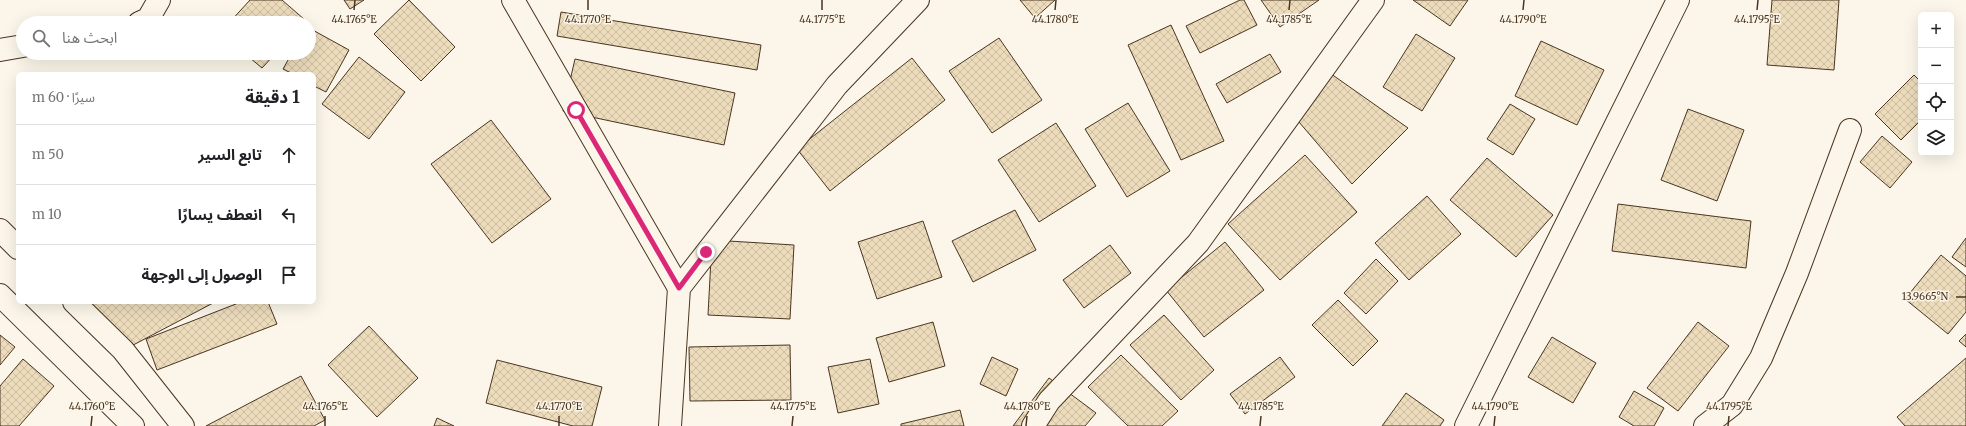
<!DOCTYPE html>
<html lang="ar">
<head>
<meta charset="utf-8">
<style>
	:root { --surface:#fff; --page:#f2f2f2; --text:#202124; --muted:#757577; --line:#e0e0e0 }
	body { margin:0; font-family:Merriweather,"Noto Sans Arabic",serif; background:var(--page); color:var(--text); direction:rtl }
	.controls { position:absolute; right:12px; top:12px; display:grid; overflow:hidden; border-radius:6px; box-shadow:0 4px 16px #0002 }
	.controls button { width:36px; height:36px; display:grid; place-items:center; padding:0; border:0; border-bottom:1px solid var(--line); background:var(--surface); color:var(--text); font:20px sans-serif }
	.stop { position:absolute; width:12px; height:12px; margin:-9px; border:3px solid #db2777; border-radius:50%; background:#fff }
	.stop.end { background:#db2777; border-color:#fff; box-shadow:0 1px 4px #0008 }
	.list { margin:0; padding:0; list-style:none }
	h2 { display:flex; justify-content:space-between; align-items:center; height:52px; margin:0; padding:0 16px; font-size:17px }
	h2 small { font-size:13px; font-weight:400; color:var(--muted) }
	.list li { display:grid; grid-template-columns:26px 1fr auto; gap:12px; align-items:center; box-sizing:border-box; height:60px; padding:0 16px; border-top:1px solid var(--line) }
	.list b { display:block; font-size:15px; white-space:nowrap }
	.list em { font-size:13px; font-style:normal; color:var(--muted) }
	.icon { flex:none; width:22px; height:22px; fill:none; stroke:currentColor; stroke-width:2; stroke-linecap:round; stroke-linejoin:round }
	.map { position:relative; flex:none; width:1966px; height:426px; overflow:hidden; direction:ltr }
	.search { position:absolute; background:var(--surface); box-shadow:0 4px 16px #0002; left:16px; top:16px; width:300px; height:44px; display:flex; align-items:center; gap:10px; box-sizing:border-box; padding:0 14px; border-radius:22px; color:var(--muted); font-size:15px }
	.panel { position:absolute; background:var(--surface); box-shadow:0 4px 16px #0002; left:16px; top:72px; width:300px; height:232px; border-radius:6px; direction:rtl }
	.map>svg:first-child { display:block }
	.building { fill:url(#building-cross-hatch); stroke:#4a3520 }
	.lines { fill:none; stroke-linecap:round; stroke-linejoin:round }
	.minor-casing { stroke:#4a3520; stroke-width:24 }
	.major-casing { stroke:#4a3520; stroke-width:24 }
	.minor { stroke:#fbf6e9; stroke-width:22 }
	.major { stroke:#fbf6e9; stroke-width:22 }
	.route { stroke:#db2777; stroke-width:5 }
	.ticks { fill:none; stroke:#4a3520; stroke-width:1.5 }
	.ticks-label { font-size:10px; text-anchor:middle; fill:#4a3520; stroke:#fbf6e9; stroke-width:3; stroke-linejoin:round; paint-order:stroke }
</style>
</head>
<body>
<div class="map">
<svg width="1966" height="426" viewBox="0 0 1966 426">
	<defs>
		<pattern id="building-cross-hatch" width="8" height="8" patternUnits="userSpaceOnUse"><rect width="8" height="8" fill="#ecdcbc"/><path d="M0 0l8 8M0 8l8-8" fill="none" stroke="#ccbda1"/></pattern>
	</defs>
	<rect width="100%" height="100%" fill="#fbf6e9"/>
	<g class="building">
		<polygon points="250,0 282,0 305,20 302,23 229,23"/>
		<polygon points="344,0 364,0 350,9"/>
		<polygon points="409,0 455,47 421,81 374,34"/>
		<polygon points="1020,0 1055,0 1035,18"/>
		<polygon points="1240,0 1244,0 1257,25 1200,53 1186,26"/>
		<polygon points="1261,0 1319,0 1280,27"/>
		<polygon points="1413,0 1468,0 1450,26"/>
		<polygon points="1772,0 1839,0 1834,70 1767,65"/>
		<polygon points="561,12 761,45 757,70 557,36"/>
		<polygon points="1171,25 1224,141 1181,160 1128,45"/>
		<polygon points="309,28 349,50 326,92 314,86 314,74 293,74 283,69 292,53 309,53"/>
		<polygon points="1416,34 1455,58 1422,111 1383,87"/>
		<polygon points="999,38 1042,100 992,133 949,71"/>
		<polygon points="1541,41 1604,70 1577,125 1515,96"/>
		<polygon points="244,53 276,53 262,68"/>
		<polygon points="1270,54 1281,72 1227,103 1216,84"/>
		<polygon points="359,57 405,92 369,139 322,104"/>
		<polygon points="912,58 945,100 830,191 797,149"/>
		<polygon points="575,59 735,93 724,145 563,111"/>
		<polygon points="1317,64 1408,128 1352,184 1287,108"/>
		<polygon points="1914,75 1921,82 1921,120 1901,140 1875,114"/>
		<polygon points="1128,103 1170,171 1127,197 1085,129"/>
		<polygon points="1510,104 1535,119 1513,155 1487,139"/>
		<polygon points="1688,109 1744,130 1717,201 1661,180"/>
		<polygon points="491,120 551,199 492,243 431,164"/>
		<polygon points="1056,123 1096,186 1039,222 998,160"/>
		<polygon points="1882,136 1912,162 1890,188 1860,162"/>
		<polygon points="1305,155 1357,212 1280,280 1228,224"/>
		<polygon points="1487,158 1553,215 1516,257 1450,200"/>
		<polygon points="1427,196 1461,234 1409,280 1375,243"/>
		<polygon points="1618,204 1751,221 1746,268 1612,251"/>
		<polygon points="1015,210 1036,250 973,282 952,241"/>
		<polygon points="923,221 942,277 877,299 858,242"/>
		<polygon points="1966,238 1966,267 1952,257"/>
		<polygon points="712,240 794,245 790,319 708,315"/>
		<polygon points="1225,242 1264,290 1204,337 1166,290"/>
		<polygon points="1110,245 1131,273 1084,308 1063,280"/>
		<polygon points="1941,255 1966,276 1966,312 1948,334 1905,299"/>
		<polygon points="1376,259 1398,281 1366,314 1344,293"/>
		<polygon points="1338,300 1378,341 1353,366 1312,325"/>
		<polygon points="91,302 215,302 118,353"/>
		<polygon points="241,302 268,302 277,324 157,370 146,339"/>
		<polygon points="1164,315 1214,370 1181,400 1130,345"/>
		<polygon points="933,322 945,366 889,382 876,338"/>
		<polygon points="1698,322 1729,346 1678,411 1647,388"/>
		<polygon points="369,326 418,378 377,417 328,365"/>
		<polygon points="1966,334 1966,347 1959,341"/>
		<polygon points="0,335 15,347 0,365"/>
		<polygon points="1552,337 1596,363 1573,403 1528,377"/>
		<polygon points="790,345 791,400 690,401 689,347"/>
		<polygon points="1121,355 1178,411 1162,426 1128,426 1088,387"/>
		<polygon points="992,357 1018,369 1006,396 980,384"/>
		<polygon points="1280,357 1295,377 1245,414 1230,394"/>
		<polygon points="1966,358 1966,426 1905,426 1897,417"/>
		<polygon points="23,359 54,386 19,426 0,426 0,386"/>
		<polygon points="870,359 879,404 838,413 828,367"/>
		<polygon points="497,360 602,387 592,426 573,426 486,403"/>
		<polygon points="301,376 325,420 314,426 206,426"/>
		<polygon points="1049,378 1096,413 1085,426 1013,426"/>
		<polygon points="1634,391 1664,408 1654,426 1634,426 1619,417"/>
		<polygon points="1406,393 1444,420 1440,426 1382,426"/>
		<polygon points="960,410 964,426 901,426 901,424"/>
		<polygon points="437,418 454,426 434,426"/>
	</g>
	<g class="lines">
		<defs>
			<g id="minor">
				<polyline points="513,0 679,288"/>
				<polyline points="139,23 148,19 159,0"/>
				<polyline points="0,50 23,46"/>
				<polyline points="0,230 18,248"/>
				<polyline points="0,295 133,426"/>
				<polyline points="74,302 123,350 183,426"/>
				<polyline points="1033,426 1049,401 1198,243 1373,0"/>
				<polyline points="1466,426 1678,0"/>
				<polyline points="1705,426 1732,405 1761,358 1797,273 1850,130"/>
			</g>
			<polyline id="major" points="670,426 679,288 837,85 918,0"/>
		</defs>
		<use href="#minor" class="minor-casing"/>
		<use href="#major" class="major-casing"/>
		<use href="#minor" class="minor"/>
		<use href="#major" class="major"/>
	</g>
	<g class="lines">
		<polyline class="route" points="576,110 679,288 706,252"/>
	</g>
	<path class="ticks" d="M354,10l1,-10M588,10v-10M822,10v-10M1055,10l1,-10M1289,10l1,-10M1523,10l1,-10M1757,10l1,-10M1956,297h10M91,426l1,-10M325,426v-10M559,426v-10M792,426l1,-10M1026,426l1,-10M1260,426l1,-10M1494,426l1,-10M1728,426l1,-10"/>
	<g class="ticks-label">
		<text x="354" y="23">44.1765°E</text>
		<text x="588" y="23">44.1770°E</text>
		<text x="822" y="23">44.1775°E</text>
		<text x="1055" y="23">44.1780°E</text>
		<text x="1289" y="23">44.1785°E</text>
		<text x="1523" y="23">44.1790°E</text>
		<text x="1757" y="23">44.1795°E</text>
		<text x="1925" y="300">13.9665°N</text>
		<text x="92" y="410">44.1760°E</text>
		<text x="325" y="410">44.1765°E</text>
		<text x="559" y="410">44.1770°E</text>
		<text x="793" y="410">44.1775°E</text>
		<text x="1027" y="410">44.1780°E</text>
		<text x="1261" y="410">44.1785°E</text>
		<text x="1495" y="410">44.1790°E</text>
		<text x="1729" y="410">44.1795°E</text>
	</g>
</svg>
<div class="controls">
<button>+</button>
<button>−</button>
<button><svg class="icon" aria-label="locate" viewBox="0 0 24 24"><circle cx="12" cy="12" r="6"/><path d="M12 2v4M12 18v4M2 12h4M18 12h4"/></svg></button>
<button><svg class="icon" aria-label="layers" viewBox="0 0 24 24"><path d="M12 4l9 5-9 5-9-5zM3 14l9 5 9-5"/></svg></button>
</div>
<div class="stop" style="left:576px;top:110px"></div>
<div class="stop end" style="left:706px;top:252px"></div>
<div class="search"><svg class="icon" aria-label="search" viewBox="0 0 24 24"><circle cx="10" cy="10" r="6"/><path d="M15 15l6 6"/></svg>ابحث هنا</div>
<section class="panel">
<h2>1 دقيقة<small>سيرًا · 60 m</small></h2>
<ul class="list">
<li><svg class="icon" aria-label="ahead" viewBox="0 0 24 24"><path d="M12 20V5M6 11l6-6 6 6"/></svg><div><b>تابع السير</b></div><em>50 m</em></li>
<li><svg class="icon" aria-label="left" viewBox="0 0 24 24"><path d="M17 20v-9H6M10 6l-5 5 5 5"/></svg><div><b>انعطف يسارًا</b></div><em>10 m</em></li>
<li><svg class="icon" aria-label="arrive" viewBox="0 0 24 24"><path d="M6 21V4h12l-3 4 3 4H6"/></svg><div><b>الوصول إلى الوجهة</b></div></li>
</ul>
</section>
</div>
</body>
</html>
